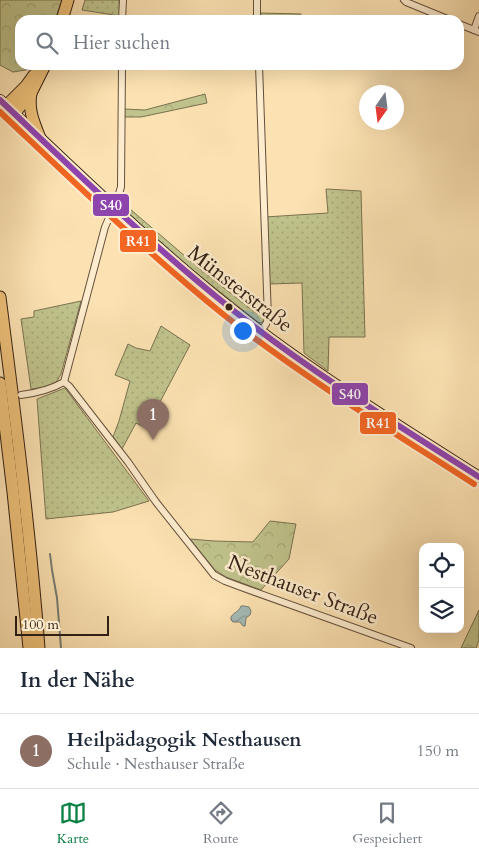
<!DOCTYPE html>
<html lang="de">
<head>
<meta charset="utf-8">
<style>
	:root { --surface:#fff; --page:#f6f6f7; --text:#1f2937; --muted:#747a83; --line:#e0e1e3; --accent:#0b8043 }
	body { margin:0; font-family:Cardo,serif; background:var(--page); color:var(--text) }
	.controls { position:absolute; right:15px; bottom:15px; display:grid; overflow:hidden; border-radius:10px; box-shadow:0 5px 20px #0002 }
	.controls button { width:45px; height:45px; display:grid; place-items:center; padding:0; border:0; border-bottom:1px solid var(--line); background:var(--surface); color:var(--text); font:25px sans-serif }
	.compass { position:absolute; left:359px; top:85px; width:45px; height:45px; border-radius:50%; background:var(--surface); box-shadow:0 5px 20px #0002; rotate:194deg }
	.scale { position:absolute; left:15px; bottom:12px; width:94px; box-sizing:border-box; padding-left:5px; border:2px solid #332014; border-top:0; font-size:14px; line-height:18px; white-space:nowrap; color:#332014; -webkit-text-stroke:4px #fdeccd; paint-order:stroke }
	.you { position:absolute; left:242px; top:330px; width:18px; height:18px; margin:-12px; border:4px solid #fff; border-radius:50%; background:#1a73e8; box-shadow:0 0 0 8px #1a73e833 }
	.badge { display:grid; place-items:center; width:32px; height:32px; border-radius:50%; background:var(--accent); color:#fff; font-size:16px; font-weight:700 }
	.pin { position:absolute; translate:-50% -41px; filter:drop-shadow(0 1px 2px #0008) }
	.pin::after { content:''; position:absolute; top:26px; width:18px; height:15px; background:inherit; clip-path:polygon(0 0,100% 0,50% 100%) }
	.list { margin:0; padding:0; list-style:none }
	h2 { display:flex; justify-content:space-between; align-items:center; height:65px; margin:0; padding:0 20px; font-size:21px }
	h2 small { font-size:16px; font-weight:400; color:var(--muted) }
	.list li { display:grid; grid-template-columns:32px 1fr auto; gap:15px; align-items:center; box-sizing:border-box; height:75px; padding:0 20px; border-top:1px solid var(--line) }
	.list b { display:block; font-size:19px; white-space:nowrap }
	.list p { margin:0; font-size:16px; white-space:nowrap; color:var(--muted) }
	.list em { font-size:16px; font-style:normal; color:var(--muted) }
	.icon { flex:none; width:28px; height:28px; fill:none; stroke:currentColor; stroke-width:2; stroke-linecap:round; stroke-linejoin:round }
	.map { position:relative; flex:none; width:479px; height:648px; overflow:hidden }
	.search { position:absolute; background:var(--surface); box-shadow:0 5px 20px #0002; left:15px; right:15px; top:15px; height:55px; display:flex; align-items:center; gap:12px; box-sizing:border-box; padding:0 18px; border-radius:15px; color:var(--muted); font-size:19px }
	.sheet { height:140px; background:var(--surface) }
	nav { display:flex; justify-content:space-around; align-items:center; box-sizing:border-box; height:70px; border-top:1px solid var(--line); background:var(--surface); font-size:14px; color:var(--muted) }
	nav a { display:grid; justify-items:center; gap:2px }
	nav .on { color:var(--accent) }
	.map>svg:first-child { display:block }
	.green { fill:url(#green-dots); stroke:#7a7250 }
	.forest { fill:url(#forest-crowns); stroke:#7a7250 }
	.water { fill:url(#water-waves); stroke:#777d76 }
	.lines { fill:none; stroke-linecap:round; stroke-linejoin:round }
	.stream { stroke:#777d76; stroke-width:2 }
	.minor-casing { stroke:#65503c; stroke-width:8 }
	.primary-casing { stroke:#332014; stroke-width:12 }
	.motorway-casing { stroke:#332014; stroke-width:13 }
	.minor { stroke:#fdeccd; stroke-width:6 }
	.primary { stroke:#eec179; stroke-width:10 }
	.motorway { stroke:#eec179; stroke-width:11 }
	.bus-1-casing { stroke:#fdeccd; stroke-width:10 }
	.bus-2-casing { stroke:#fdeccd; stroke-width:10 }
	.bus-1 { stroke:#8e44ad; stroke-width:6 }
	.bus-2 { stroke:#f26522; stroke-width:6 }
	.bus-dot { fill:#332014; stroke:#fdeccd; stroke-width:2 }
	.labels { text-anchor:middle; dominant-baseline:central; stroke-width:5; stroke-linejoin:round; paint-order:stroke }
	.street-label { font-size:21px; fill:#332014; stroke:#fdeccd }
	.line-badge { stroke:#fdeccd; stroke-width:2 }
	.badge-label { font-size:14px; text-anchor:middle; font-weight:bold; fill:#fff }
</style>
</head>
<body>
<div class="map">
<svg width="479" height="648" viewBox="0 0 479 648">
	<defs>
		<pattern id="green-dots" width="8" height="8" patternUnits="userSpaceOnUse" patternTransform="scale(1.25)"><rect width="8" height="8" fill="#c0c38c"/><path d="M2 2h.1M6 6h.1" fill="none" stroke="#a5a778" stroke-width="1.8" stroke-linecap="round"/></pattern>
		<pattern id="forest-crowns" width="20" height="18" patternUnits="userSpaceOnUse" patternTransform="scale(1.25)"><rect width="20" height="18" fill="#c0c38c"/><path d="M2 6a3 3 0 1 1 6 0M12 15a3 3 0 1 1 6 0" fill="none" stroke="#a5a778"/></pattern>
		<pattern id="water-waves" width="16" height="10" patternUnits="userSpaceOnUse" patternTransform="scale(1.25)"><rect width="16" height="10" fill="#a4bbb8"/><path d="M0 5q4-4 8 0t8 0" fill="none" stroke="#8ea09d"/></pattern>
	</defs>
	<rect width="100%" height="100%" fill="#fce2b2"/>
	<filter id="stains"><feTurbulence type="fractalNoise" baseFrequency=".004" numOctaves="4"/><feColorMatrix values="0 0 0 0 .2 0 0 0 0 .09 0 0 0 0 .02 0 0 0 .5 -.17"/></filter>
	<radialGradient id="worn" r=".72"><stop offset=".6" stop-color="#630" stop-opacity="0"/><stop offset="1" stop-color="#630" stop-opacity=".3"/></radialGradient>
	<g class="green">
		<polygon points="85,0 119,0 120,16 82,10"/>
		<polygon points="326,189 361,191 365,337 329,337 328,371 304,353 302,283 269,284 265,217 328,213"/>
		<polygon points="121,198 126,203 130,209 200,269 257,314 265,313 265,320 261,323 258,322 182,262 120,207 119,202"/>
		<path d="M81,301l-20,73c-8,16 -14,13 -30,15l-10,-70 13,-2v-6z"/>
		<polygon points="161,326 190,345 151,419 144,427 136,423 122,449 113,437 119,421 130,381 115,375 128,344 136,348 150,351"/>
		<polygon points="65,388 149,501 113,512 46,519 37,399"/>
	</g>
	<g class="forest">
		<polygon points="0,0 62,0 55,20 20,20 20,65 33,65 31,69 13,72 0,65"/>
		<polygon points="260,13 301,14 297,20 261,20"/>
		<polygon points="205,94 207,103 141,117 124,117 124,109 145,110"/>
		<polygon points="270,521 296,524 289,559 261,590 226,577 215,570 190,539 214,541 253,542"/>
		<polygon points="479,610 479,640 476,648 461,648"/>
	</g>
	<path class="water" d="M241,606h3l5,1 2,4 -1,4 -4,3 -1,8h-2l-3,-4h-7l-2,-2v-3c3,-5 8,-5 10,-11z"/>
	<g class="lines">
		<polyline class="stream" points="50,554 52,570 57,598 61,648"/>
		<defs>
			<g id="minor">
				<polyline points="257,0 257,20"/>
				<polyline points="404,0 406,2 450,20"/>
				<polyline points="122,20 123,0"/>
				<polyline points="459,24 479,32"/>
				<polyline points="474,30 479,16"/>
				<polyline points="259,65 268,319 266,324 261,331"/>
				<polyline points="64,382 69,386 128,462 156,502 214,575 225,581 241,587 411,648"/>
				<path d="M21,395c16,-2 29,-5 43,-13l41,-155 12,-27 4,-13 1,-122"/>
			</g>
			<path id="primary" d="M0,100c75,71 149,143 230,208 78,62 165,115 249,169"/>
			<g id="motorway">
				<polyline points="62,20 68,0"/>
				<path d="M31,93c-3,17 3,30 9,45"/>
				<polyline points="6,106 26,86 34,75"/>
				<polyline points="14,114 31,93 45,65"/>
				<path d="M0,297c15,117 30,234 39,351"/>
				<polyline points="0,383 13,492 29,648"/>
			</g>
		</defs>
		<use href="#minor" class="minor-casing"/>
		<use href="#primary" class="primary-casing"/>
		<use href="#motorway" class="motorway-casing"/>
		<use href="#minor" class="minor"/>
		<use href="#primary" class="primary"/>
		<use href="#motorway" class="motorway"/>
		<defs>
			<path id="bus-1" d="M0,100c75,71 149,143 229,207 79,63 165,116 250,170"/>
			<path id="bus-2" d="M0,112c73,69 146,140 224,203 79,62 166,115 250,169"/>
		</defs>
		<use href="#bus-1" class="bus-1-casing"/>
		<use href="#bus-2" class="bus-2-casing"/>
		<use href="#bus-1" class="bus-1"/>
		<use href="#bus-2" class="bus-2"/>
	</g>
	<circle class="bus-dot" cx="229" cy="307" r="4.5"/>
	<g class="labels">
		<g class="street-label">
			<text transform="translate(240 289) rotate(38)">Münsterstraße</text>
			<text transform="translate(303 590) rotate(21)">Nesthauser Straße</text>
		</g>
	</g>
	<g class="line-badge">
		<rect x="92" y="193" width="38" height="24" rx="5" fill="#8e44ad"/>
		<rect x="119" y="229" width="38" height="24" rx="5" fill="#f26522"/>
		<rect x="331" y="382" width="38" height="24" rx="5" fill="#8e44ad"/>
		<rect x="359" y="411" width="38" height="24" rx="5" fill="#f26522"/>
	</g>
	<g class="badge-label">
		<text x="111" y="210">S40</text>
		<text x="138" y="246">R41</text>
		<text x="350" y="399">S40</text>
		<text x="378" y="428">R41</text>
	</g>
	<rect width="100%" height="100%" filter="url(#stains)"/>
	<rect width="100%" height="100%" fill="url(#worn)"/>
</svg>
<div class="controls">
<button><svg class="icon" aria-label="locate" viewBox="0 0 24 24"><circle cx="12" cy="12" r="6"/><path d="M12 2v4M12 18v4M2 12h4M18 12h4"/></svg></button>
<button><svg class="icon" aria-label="layers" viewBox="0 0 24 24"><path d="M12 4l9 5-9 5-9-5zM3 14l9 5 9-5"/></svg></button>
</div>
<svg class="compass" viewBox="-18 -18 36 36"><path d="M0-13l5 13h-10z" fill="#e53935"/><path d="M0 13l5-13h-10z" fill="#747a83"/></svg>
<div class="scale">100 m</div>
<div class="you"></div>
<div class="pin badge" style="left:153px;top:440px;background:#8d6e63">1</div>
<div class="search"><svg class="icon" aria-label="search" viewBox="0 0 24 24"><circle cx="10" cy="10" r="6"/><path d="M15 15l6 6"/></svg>Hier suchen</div>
</div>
<section class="sheet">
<h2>In der Nähe<small></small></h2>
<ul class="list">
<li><span class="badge" style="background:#8d6e63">1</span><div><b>Heilpädagogik Nesthausen</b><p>Schule · Nesthauser Straße</p></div><em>150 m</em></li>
</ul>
</section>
<nav>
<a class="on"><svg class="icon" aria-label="map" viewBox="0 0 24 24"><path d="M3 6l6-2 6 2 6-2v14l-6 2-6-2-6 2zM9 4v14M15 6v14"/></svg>Karte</a>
<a><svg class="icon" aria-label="directions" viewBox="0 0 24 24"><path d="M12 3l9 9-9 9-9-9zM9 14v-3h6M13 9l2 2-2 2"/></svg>Route</a>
<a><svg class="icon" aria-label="saved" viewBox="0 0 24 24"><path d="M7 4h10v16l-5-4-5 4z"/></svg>Gespeichert</a>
</nav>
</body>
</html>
